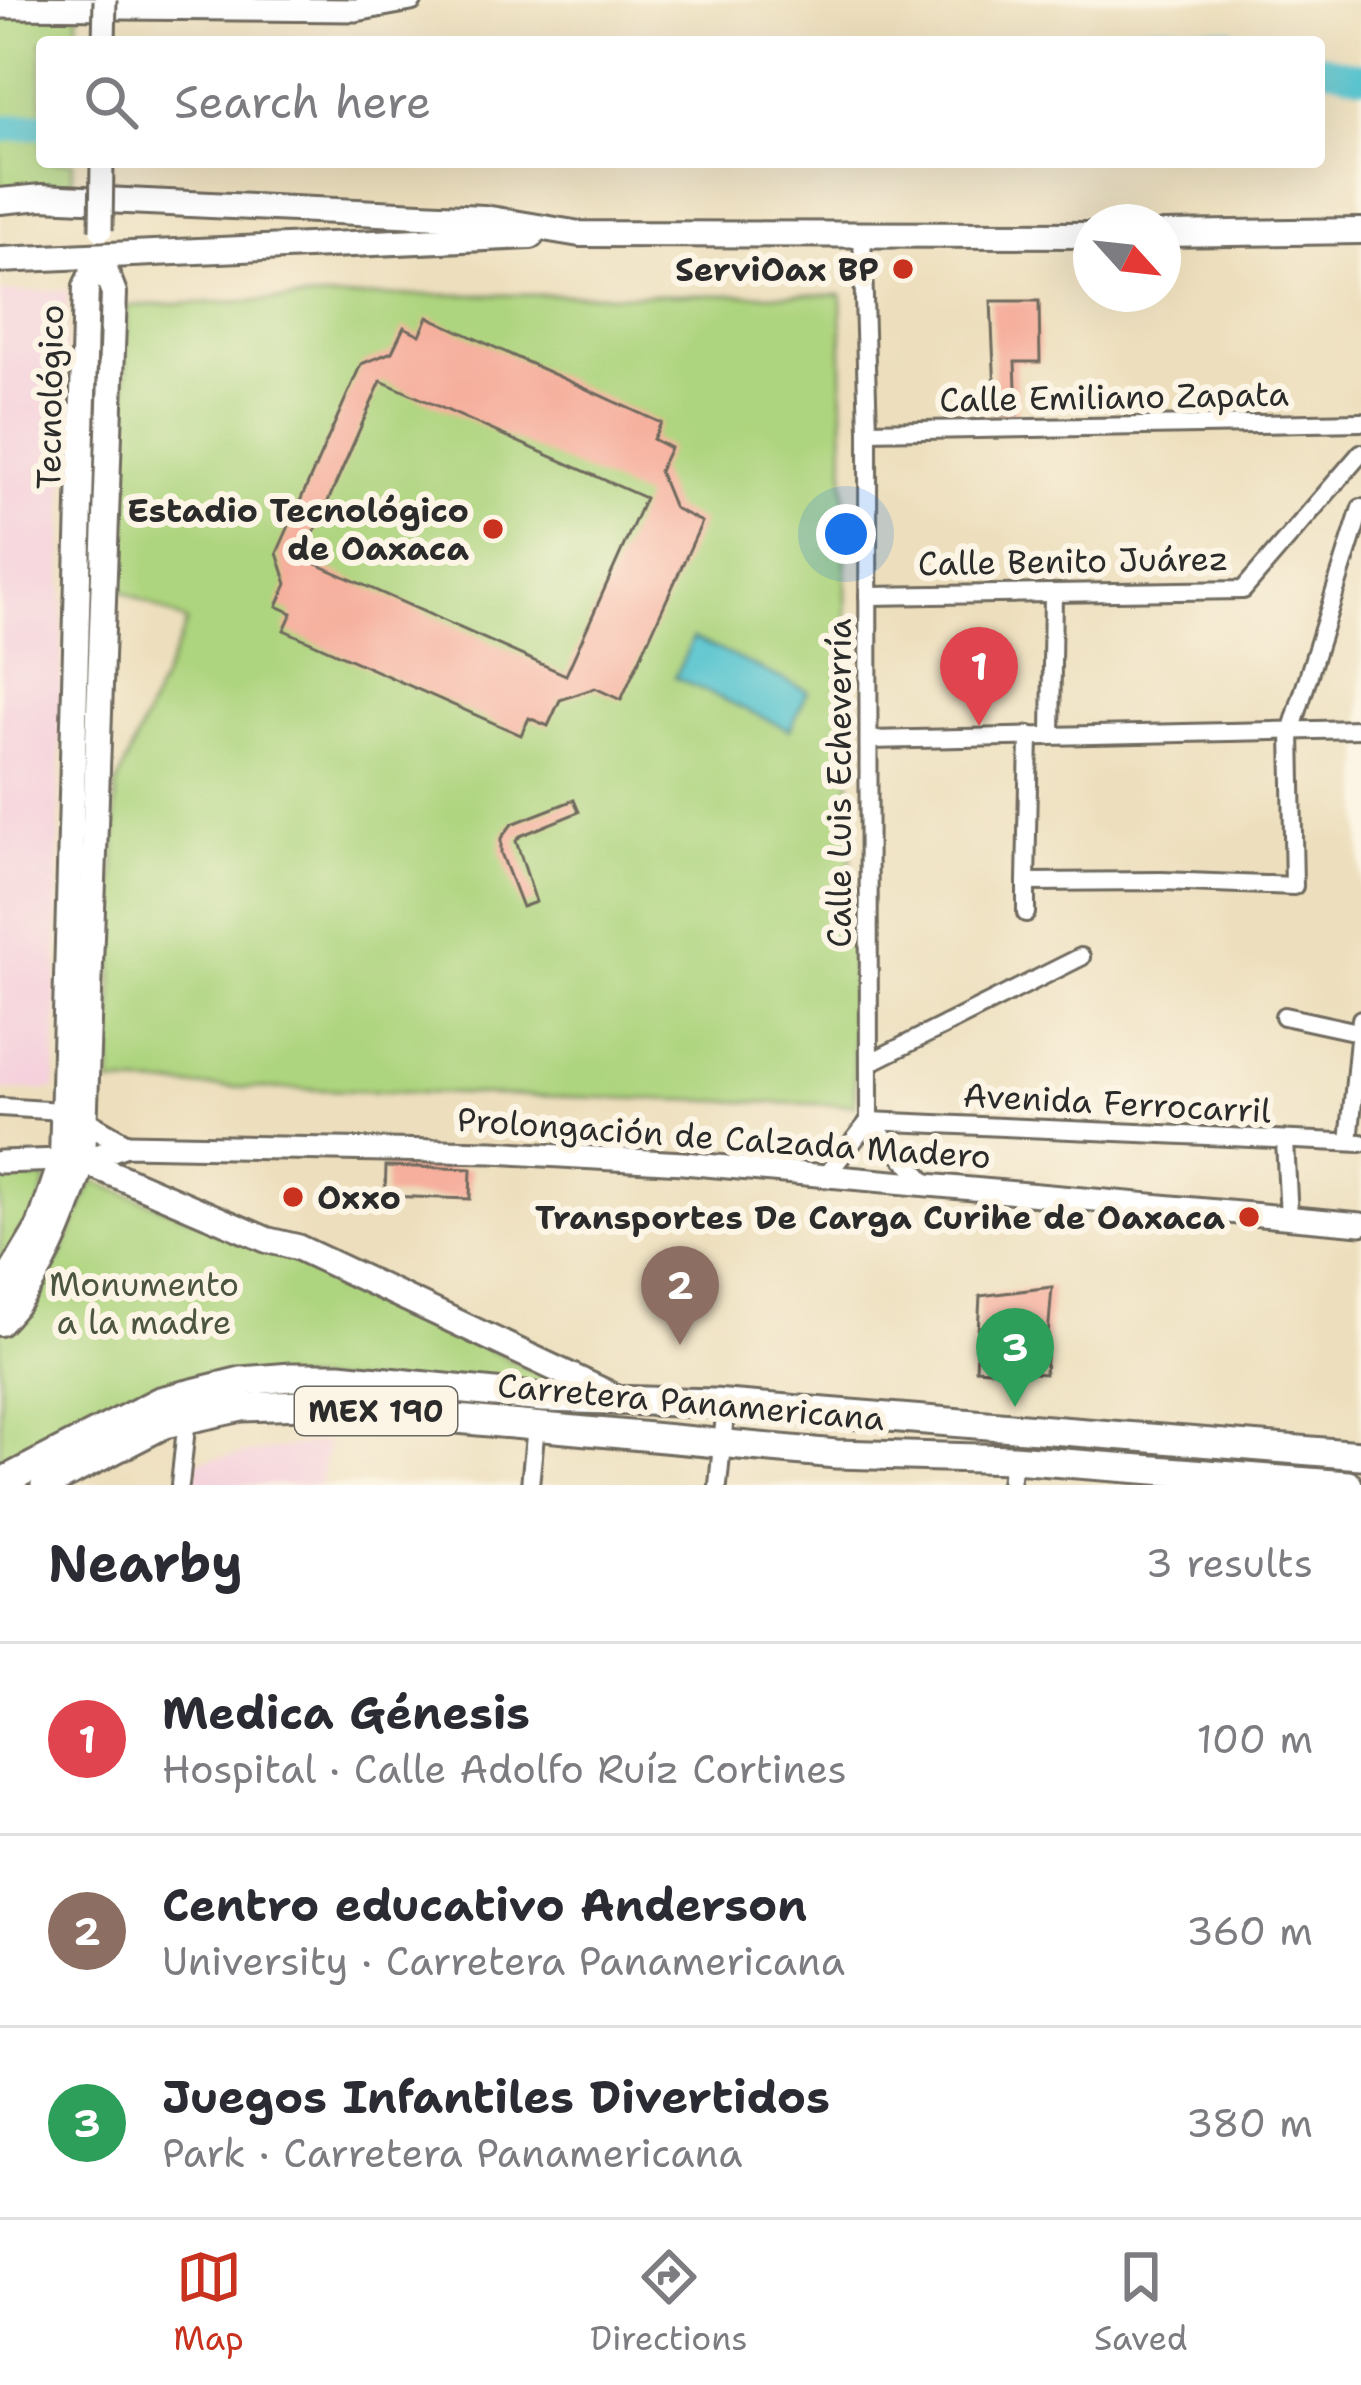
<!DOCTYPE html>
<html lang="en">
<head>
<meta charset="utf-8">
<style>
	:root { --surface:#fff; --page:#f2f2f3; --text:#2b2b33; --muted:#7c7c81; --line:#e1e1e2; --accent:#c8321e }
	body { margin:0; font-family:"Shantell Sans",sans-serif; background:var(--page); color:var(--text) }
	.compass { position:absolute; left:1073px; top:204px; width:108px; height:108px; border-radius:50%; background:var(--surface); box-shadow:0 12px 48px #0002; rotate:117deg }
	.you { position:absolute; left:846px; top:534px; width:42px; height:42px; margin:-30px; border:9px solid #fff; border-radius:50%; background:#1a73e8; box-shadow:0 0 0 18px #1a73e833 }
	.badge { display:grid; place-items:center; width:78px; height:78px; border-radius:50%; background:var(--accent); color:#fff; font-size:39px; font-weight:700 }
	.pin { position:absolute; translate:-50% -99px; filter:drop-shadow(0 3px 6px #0008) }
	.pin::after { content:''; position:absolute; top:63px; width:42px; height:36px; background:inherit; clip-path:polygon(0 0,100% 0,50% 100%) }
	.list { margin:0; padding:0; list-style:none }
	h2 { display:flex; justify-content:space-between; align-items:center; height:156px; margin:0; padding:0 48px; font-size:51px }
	h2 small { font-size:39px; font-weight:400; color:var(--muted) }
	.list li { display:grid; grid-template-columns:78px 1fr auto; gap:36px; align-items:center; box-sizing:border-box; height:192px; padding:0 48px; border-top:3px solid var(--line) }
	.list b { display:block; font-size:45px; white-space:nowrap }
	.list p { margin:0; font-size:39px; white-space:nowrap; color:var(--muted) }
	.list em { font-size:39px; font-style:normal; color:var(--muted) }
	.icon { flex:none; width:66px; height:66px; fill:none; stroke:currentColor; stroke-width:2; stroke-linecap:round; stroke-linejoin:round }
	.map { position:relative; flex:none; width:1361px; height:1485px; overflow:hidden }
	.search { position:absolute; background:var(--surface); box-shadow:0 12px 48px #0002; left:36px; right:36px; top:36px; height:132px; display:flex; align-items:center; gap:30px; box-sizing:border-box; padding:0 42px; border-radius:12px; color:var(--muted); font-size:45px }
	.sheet { height:732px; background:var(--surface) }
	nav { display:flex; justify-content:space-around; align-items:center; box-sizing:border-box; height:168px; border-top:3px solid var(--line); background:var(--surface); font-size:33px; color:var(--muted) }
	nav a { display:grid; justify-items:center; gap:6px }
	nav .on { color:var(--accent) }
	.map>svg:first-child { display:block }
	.built { fill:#f4cfdc }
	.green { fill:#add47e; stroke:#6c8054; stroke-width:3 }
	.water { fill:#57c4cf; stroke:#41787d; stroke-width:3 }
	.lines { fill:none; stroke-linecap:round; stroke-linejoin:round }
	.river { stroke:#57c4cf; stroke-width:27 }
	.building { fill:#f6af9d; fill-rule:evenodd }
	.minor-casing { stroke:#6f6a5e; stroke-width:22 }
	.tertiary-casing { stroke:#6f6a5e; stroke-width:27 }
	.secondary-casing { stroke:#6f6a5e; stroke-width:27 }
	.primary-casing { stroke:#6f6a5e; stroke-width:30 }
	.trunk-casing { stroke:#6f6a5e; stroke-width:33 }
	.minor { stroke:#fff; stroke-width:16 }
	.tertiary { stroke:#fff; stroke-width:21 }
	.secondary { stroke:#fff; stroke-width:21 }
	.primary { stroke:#fff; stroke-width:24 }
	.trunk { stroke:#fff; stroke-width:27 }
	.secondary-bridge-casing { stroke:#6f6a5e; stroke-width:27; stroke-linecap:butt }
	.secondary-bridge { stroke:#fff; stroke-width:21 }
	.poi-dot { fill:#c8321e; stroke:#fcf5e5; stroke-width:4.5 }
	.labels { text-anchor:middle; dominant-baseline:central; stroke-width:12; stroke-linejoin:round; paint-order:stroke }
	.shield { fill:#fcf5e5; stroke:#6a6863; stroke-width:3 }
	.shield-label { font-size:30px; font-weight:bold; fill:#2b2b2b }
	.poi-label { font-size:33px; font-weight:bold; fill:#2b2b2b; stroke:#fcf5e5; text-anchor:end }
	.street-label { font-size:33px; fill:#2b2b2b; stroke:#fcf5e5 }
	.park-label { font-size:33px; fill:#4c5540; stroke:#fcf5e5 }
</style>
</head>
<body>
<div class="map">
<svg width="1361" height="1485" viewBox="0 0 1361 1485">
	<rect width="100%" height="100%" fill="#fcf5e5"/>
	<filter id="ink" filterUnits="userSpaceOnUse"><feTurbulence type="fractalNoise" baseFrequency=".00833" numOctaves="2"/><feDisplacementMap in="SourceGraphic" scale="24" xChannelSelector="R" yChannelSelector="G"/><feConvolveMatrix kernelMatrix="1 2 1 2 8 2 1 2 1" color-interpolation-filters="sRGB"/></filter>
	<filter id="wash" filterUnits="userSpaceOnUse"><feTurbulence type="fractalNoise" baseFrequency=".004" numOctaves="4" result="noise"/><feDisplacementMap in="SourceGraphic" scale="48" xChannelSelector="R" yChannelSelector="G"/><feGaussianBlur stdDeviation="2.7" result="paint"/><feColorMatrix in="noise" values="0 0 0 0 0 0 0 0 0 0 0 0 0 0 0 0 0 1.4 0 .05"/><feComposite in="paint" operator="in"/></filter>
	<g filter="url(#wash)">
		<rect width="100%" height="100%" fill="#eddfbd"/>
		<g class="built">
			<polygon points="67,290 55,1090 0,1090 0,292"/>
			<polygon points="329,1441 320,1485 194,1485 196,1461"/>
		</g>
		<g class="green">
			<polygon points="78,12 77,42 42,42 42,162 73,162 72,189 0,195 0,13"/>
			<polygon points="411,295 841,295 855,1105 111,1084 116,786 187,622 121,590 127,306"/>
			<polygon points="47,1178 34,1227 0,1278 0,1179"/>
			<polygon points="93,1181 323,1269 572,1390 265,1379 0,1477 0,1324 58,1262"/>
		</g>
		<polygon class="water" points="693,638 808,691 790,730 675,677"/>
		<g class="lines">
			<g class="river">
				<polyline points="1125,42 1164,39 1228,42"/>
				<polyline points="1319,66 1361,76"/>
				<polyline points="0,129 42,125"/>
			</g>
		</g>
		<g id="blocks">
			<g class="building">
				<polygon points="991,301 1039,301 1040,362 1015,362 1017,414 996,415"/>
				<path d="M428,317l233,106 -8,16 17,9 -11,23 15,37 28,14 -81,178 -26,-12 -35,12 -12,26 -19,-8 -8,17 -237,-105 8,-17 -15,-7 10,-22 -10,-31 84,-189 31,-12 12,-25 16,8zM381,381l264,117 -79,177 -263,-117z"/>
				<polygon points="574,800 579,812 520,836 516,841 536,902 522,907 501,853 501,838 512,824"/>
				<polygon points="386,1166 471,1169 470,1199 385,1196"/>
				<polygon points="1052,1287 1045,1374 976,1369 980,1296"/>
			</g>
		</g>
	</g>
	<g filter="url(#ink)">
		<use href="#blocks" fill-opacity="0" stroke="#6f6a5e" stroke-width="3"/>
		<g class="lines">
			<defs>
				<g id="minor">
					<polyline points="868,431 1361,422"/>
					<polyline points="868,596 1243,590 1361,453"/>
					<polyline points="1029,735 1026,882 1162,881 1294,886 1291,732 1361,508"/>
					<polyline points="1051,735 1053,593"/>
					<polyline points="869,740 1361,729"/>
					<polyline points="1026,913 1026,882"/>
					<polyline points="1284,1016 1358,1032"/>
					<polyline points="869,1063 1081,957"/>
					<polyline points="0,1107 62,1111"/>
					<polyline points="869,1121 1361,1143"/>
					<polyline points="869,1121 928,1185"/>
					<polyline points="1285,1141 1289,1218"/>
					<polyline points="1349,1142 1361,1019"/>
					<polyline points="826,1176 869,1121 868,431 862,232"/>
					<polyline points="180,1485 187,1418"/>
					<polyline points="530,1485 536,1426"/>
					<polyline points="718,1485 726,1405"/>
					<polyline points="1010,1485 1013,1459"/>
				</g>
				<g id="tertiary">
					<polyline points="0,7 356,10 411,0"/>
					<polyline points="83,1161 126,1145 492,1152 683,1163 1361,1224"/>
				</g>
				<g id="secondary">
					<polyline points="84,1121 126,1145"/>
					<polyline points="0,1162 62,1160"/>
				</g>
				<g id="primary">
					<polyline points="0,201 42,197 484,218 580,234 1091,235"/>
					<polyline points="1163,234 1361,231"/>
					<polyline points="0,260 531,236"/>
					<polyline points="70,1161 83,1161 267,1240 297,1247 620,1399"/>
					<polyline points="0,1292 39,1227 62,1160 86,286 100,257"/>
					<path d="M0,1323c43,-44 65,-105 83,-162l31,-868 -14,-36"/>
				</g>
				<g id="trunk">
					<polyline points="0,1483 160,1401 241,1381 291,1377 339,1377 543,1398 713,1403 1361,1455"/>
					<polyline points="45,1485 164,1424 242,1407 305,1405 836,1454 1013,1459 1348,1485"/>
				</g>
			</defs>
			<use href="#minor" class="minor-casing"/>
			<use href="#tertiary" class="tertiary-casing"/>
			<use href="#secondary" class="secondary-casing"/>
			<use href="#primary" class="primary-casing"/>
			<use href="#trunk" class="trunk-casing"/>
			<use href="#minor" class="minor"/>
			<use href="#tertiary" class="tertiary"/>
			<use href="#secondary" class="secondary"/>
			<use href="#primary" class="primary"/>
			<use href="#trunk" class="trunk"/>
			<defs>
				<g id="secondary-bridge">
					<polyline points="104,42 105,0"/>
					<polyline points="101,230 102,162"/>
				</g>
			</defs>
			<use href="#secondary-bridge" class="secondary-bridge-casing"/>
			<use href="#secondary-bridge" class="secondary-bridge"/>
		</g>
	</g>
	<g class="poi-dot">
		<circle cx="903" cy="269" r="12"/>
		<circle cx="493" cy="529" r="12"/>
		<circle cx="293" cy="1197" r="12"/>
		<circle cx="1249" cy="1217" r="12"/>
	</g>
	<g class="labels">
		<rect class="shield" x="295" y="1387" width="162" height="48" rx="9"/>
		<g class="shield-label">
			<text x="376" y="1411">MEX 190</text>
		</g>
		<g class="poi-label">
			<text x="879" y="269">ServiOax BP</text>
			<text x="469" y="510">Estadio Tecnológico<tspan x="469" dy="38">de Oaxaca</tspan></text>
			<text x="317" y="1197" text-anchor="start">Oxxo</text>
			<text x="1225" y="1217">Transportes De Carga Curihe de Oaxaca</text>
		</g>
		<g class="street-label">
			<text transform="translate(50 397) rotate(-89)">Tecnológico</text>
			<text transform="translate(1114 397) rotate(-1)">Calle Emiliano Zapata</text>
			<text transform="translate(1073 561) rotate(-1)">Calle Benito Juárez</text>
			<text transform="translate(839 783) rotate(-90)">Calle Luis Echeverría</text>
			<text transform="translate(1117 1103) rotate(3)">Avenida Ferrocarril</text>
			<text transform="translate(724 1138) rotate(4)">Prolongación de Calzada Madero</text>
			<text transform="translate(691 1402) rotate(5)">Carretera Panamericana</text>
		</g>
		<g class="park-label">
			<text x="144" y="1284">Monumento<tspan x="144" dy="38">a la madre</tspan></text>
		</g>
	</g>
</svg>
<svg class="compass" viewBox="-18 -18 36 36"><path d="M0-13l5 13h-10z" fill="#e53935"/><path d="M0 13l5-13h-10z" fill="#7c7c81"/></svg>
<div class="you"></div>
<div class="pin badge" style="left:979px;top:726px;background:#e0444e">1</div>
<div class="pin badge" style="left:680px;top:1345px;background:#8d6e63">2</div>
<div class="pin badge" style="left:1015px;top:1407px;background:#2e9e5b">3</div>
<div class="search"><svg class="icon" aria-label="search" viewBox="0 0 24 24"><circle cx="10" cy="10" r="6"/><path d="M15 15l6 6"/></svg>Search here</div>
</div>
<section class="sheet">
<h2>Nearby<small>3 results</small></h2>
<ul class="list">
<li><span class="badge" style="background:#e0444e">1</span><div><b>Medica Génesis</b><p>Hospital · Calle Adolfo Ruíz Cortines</p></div><em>100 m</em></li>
<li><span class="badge" style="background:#8d6e63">2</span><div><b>Centro educativo Anderson</b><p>University · Carretera Panamericana</p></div><em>360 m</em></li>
<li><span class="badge" style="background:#2e9e5b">3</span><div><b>Juegos Infantiles Divertidos</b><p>Park · Carretera Panamericana</p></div><em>380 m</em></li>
</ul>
</section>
<nav>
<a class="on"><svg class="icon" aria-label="map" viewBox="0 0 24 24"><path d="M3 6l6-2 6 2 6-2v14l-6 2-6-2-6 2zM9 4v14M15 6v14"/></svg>Map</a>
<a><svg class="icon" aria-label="directions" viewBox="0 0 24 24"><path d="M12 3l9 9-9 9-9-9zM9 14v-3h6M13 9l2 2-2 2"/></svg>Directions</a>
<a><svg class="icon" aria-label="saved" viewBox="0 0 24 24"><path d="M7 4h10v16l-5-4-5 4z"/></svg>Saved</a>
</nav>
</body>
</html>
